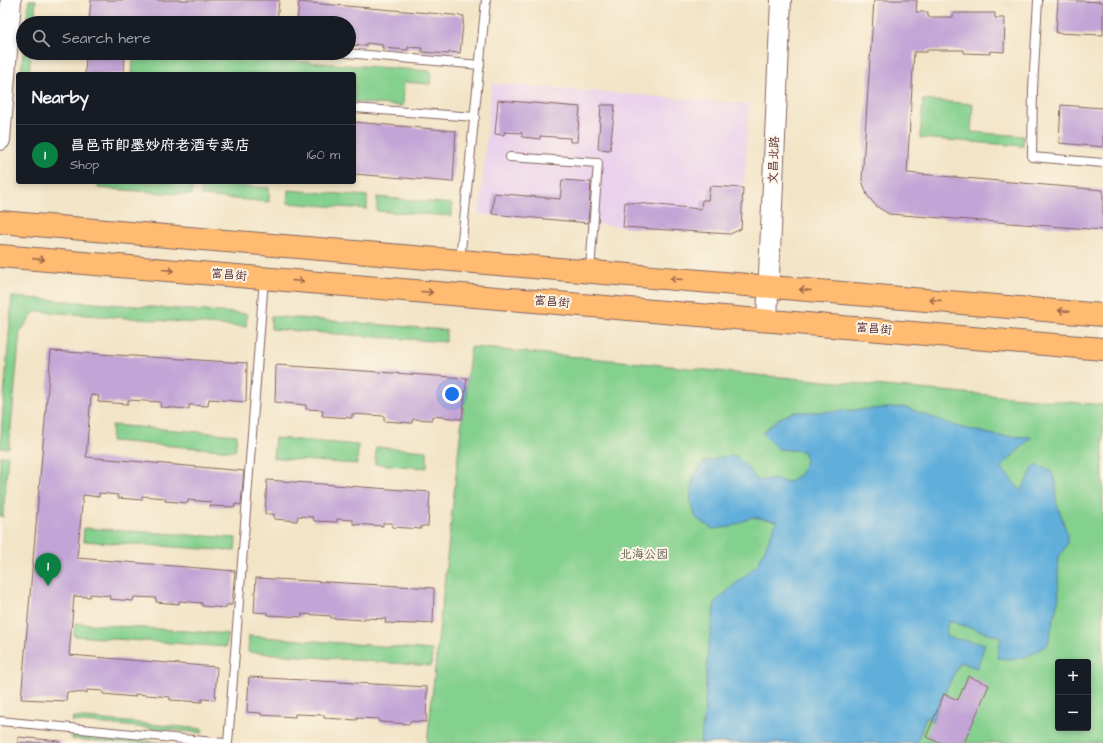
<!DOCTYPE html>
<html lang="en">
<head>
<meta charset="utf-8">
<style>
	:root { --surface:#171b24; --page:#20242c; --text:#f1f3f6; --muted:#9ea1a6; --line:#363941; --accent:#0b8043 }
	body { margin:0; font-family:"Architects Daughter","LXGW WenKai TC",sans-serif; background:var(--page); color:var(--text) }
	.controls { position:absolute; right:12px; bottom:12px; display:grid; overflow:hidden; border-radius:4px; box-shadow:0 2px 6px #0003 }
	.controls button { width:36px; height:36px; display:grid; place-items:center; padding:0; border:0; border-bottom:1px solid var(--line); background:var(--surface); color:var(--text); font:20px sans-serif }
	.you { position:absolute; left:452px; top:394px; width:14px; height:14px; margin:-10px; border:3px solid #fff; border-radius:50%; background:#1a73e8; box-shadow:0 0 0 6px #1a73e833 }
	.badge { display:grid; place-items:center; width:26px; height:26px; border-radius:50%; background:var(--accent); color:#fff; font-size:13px; font-weight:700 }
	.pin { position:absolute; translate:-50% -33px; filter:drop-shadow(0 1px 2px #0008) }
	.pin::after { content:''; position:absolute; top:21px; width:14px; height:12px; background:inherit; clip-path:polygon(0 0,100% 0,50% 100%) }
	.list { margin:0; padding:0; list-style:none }
	h2 { display:flex; justify-content:space-between; align-items:center; height:52px; margin:0; padding:0 16px; font-size:17px }
	h2 small { font-size:13px; font-weight:400; color:var(--muted) }
	.list li { display:grid; grid-template-columns:26px 1fr auto; gap:12px; align-items:center; box-sizing:border-box; height:60px; padding:0 16px; border-top:1px solid var(--line) }
	.list b { display:block; font-size:15px; white-space:nowrap }
	.list p { margin:0; font-size:13px; white-space:nowrap; color:var(--muted) }
	.list em { font-size:13px; font-style:normal; color:var(--muted) }
	.icon { flex:none; width:22px; height:22px; fill:none; stroke:currentColor; stroke-width:2; stroke-linecap:round; stroke-linejoin:round }
	.map { position:relative; flex:none; width:1103px; height:743px; overflow:hidden }
	.search { position:absolute; background:var(--surface); box-shadow:0 2px 6px #0003; left:16px; top:16px; width:340px; height:44px; display:flex; align-items:center; gap:10px; box-sizing:border-box; padding:0 14px; border-radius:22px; color:var(--muted); font-size:15px }
	.panel { position:absolute; background:var(--surface); box-shadow:0 2px 6px #0003; left:16px; top:72px; width:340px; height:112px; border-radius:4px }
	.map>svg:first-child { display:block }
	.built { fill:#ebd1ec }
	.green { fill:#84d08e; stroke:#67785c; fill-rule:evenodd }
	.water { fill:#61afdb; stroke:#566783 }
	.building { fill:#c3a4d6 }
	.lines { fill:none; stroke-linecap:round; stroke-linejoin:round }
	.service-casing { stroke:#856461; stroke-width:10 }
	.tertiary-casing { stroke:#856461; stroke-width:22 }
	.primary-casing { stroke:#856461; stroke-width:24 }
	.service { stroke:#fff; stroke-width:8 }
	.tertiary { stroke:#fff; stroke-width:20 }
	.primary { stroke:#febb71; stroke-width:22 }
	.oneway { stroke:#9b654a }
	.labels { text-anchor:middle; dominant-baseline:central; stroke-width:4; stroke-linejoin:round; paint-order:stroke }
	.street-label { font-size:12px; fill:#4a1f2b; stroke:#fcf5e5 }
	.park-label { font-size:12px; fill:#5b5449; stroke:#fcf5e5 }
</style>
</head>
<body>
<div class="map">
<svg width="1103" height="743" viewBox="0 0 1103 743">
	<rect width="100%" height="100%" fill="#fcf5e5"/>
	<filter id="ink" filterUnits="userSpaceOnUse"><feTurbulence type="fractalNoise" baseFrequency=".025" numOctaves="2"/><feDisplacementMap in="SourceGraphic" scale="8" xChannelSelector="R" yChannelSelector="G"/><feConvolveMatrix kernelMatrix="1 2 1 2 8 2 1 2 1" color-interpolation-filters="sRGB"/></filter>
	<filter id="wash" filterUnits="userSpaceOnUse"><feTurbulence type="fractalNoise" baseFrequency=".012" numOctaves="4" result="noise"/><feDisplacementMap in="SourceGraphic" scale="16" xChannelSelector="R" yChannelSelector="G"/><feGaussianBlur stdDeviation="0.9" result="paint"/><feColorMatrix in="noise" values="0 0 0 0 0 0 0 0 0 0 0 0 0 0 0 0 0 1.4 0 .05"/><feComposite in="paint" operator="in"/></filter>
	<g filter="url(#wash)">
		<rect width="100%" height="100%" fill="#f2e4c6"/>
		<polygon class="built" points="492,83 749,104 741,229 730,234 602,225 479,214"/>
		<g class="green">
			<polygon points="29,0 36,0 34,23 26,23"/>
			<polygon points="23,53 31,53 29,74 21,74"/>
			<polygon points="134,53 184,53 431,71 430,84 404,82 403,106 354,102 354,74 132,74"/>
			<polygon points="923,100 973,104 971,132 1024,136 1023,146 920,138"/>
			<polygon points="99,182 192,182 192,195 98,188"/>
			<polygon points="201,183 269,188 269,202 201,196"/>
			<polygon points="288,190 367,196 367,209 287,203"/>
			<polygon points="377,197 452,204 452,216 377,211"/>
			<polygon points="12,297 247,314 246,327 35,311 20,332 9,448 0,448"/>
			<polygon points="271,316 446,330 446,342 271,329"/>
			<path d="M471,347l171,16 103,11 358,31v338h-676l35,-324zM1058,662h30v66h-30z"/>
			<polygon points="112,425 237,435 235,451 111,441"/>
			<polygon points="275,438 358,445 357,464 273,458"/>
			<polygon points="376,447 427,451 427,468 375,464"/>
			<polygon points="0,456 8,456 3,517 0,516"/>
			<polygon points="84,528 236,538 235,551 83,541"/>
			<polygon points="75,623 227,634 226,647 74,636"/>
			<polygon points="249,636 432,650 431,666 248,652"/>
			<polygon points="73,717 203,729 202,733 72,721"/>
			<polygon points="72,734 165,743 120,743 72,739"/>
		</g>
		<path class="water" d="M904,407l55,20 40,9 33,1 -31,30 20,24 14,-26 16,5 5,13v18l11,32v11l-8,13 -1,16 1,23 -11,48c-22,14 -25,17 -51,14l4,-21 -53,-16 -2,16 39,7 -8,24 -17,-6 -16,32 -12,27 -6,-4 -9,26h-217l4,-26 4,-67 7,-48 43,-38 19,-43 -25,-4 -21,10 -18,2 -17,-11 -6,-19 3,-21 11,-16 17,-5 15,-1 11,11 11,14 10,-2 22,3 11,-9 5,-13 -3,-9 -25,-2 -16,-16 16,-14 15,-7h25z"/>
		<g id="blocks">
			<g class="building">
				<polygon points="91,0 279,0 277,23 89,23"/>
				<polygon points="874,0 917,0 916,12 928,12 928,17 953,17 953,13 995,13 995,18 1005,18 1004,52 990,51 990,54 964,53 964,50 927,50 927,52 914,52 907,173 1103,190 1103,230 889,214 876,206 867,195 862,180"/>
				<polygon points="1058,0 1103,2 1103,35 1056,33"/>
				<polygon points="299,2 464,16 460,53 449,52 449,54 422,52 422,48 408,47 408,50 382,48 383,45 366,43 366,46 349,45 349,23 297,23"/>
				<polygon points="86,53 125,53 124,74 85,74"/>
				<polygon points="498,100 580,107 577,142 570,142 570,138 540,136 540,139 522,137 522,133 504,132 504,135 495,134"/>
				<polygon points="601,105 615,105 610,150 598,149"/>
				<polygon points="1061,105 1103,108 1103,147 1059,143"/>
				<polygon points="354,122 456,131 453,182 354,174"/>
				<polygon points="562,180 591,182 588,223 492,214 494,193 560,199"/>
				<polygon points="710,186 743,188 741,229 730,234 623,227 625,202 701,209 702,200 708,200"/>
				<polygon points="51,351 247,363 246,402 209,399 208,406 189,405 189,409 160,407 161,402 128,400 128,404 98,402 99,396 91,395 86,457 244,471 241,505 235,504 235,507 210,506 211,502 188,500 188,503 165,501 165,498 142,496 142,500 118,498 118,495 99,493 99,497 83,495 77,558 235,571 232,605 226,605 226,608 202,606 202,603 179,601 179,604 156,602 156,598 134,597 133,601 109,599 110,596 90,594 90,597 74,596 69,655 217,667 215,700 202,699 202,702 170,700 170,697 135,694 135,697 103,694 103,691 87,690 87,693 67,692 66,701 21,699"/>
				<polygon points="276,365 467,378 462,419 432,416 432,420 413,419 412,423 384,421 384,416 352,414 352,418 322,416 323,410 306,409 306,405 275,402"/>
				<polygon points="267,480 430,492 428,526 421,526 421,529 392,527 392,523 383,523 383,526 353,524 353,520 337,519 337,522 314,521 313,517 298,516 297,521 274,519 274,514 265,514"/>
				<polygon points="256,578 434,588 433,623 417,622 417,624 385,623 386,619 364,618 364,620 331,618 331,616 302,614 302,617 268,615 268,613 254,612"/>
				<polygon points="968,676 989,685 964,743 941,743 926,737 944,694 958,700"/>
				<polygon points="249,677 427,687 426,722 410,721 410,724 379,722 379,719 357,718 357,720 324,718 324,715 295,714 295,717 261,715 261,713 247,712"/>
				<polygon points="18,737 60,741 60,743 18,743"/>
			</g>
		</g>
	</g>
	<g filter="url(#ink)">
		<use href="#blocks" fill-opacity="0" stroke="#856461" stroke-width="1"/>
		<g class="lines">
			<defs>
				<g id="service">
					<polyline points="1038,0 1033,89 1032,157 1103,163"/>
					<polyline points="346,53 480,65"/>
					<polyline points="354,108 475,117"/>
					<polyline points="510,157 598,163 590,270"/>
					<polyline points="460,260 486,0"/>
					<polyline points="0,721 224,743"/>
					<polyline points="228,743 264,279"/>
				</g>
				<g id="tertiary">
					<polyline points="0,140 11,0"/>
					<polyline points="767,320 781,0"/>
				</g>
				<g id="primary">
					<polyline points="0,222 1103,315"/>
					<polyline points="0,256 1103,349"/>
				</g>
			</defs>
			<use href="#service" class="service-casing"/>
			<use href="#tertiary" class="tertiary-casing"/>
			<use href="#primary" class="primary-casing"/>
			<use href="#service" class="service"/>
			<use href="#tertiary" class="tertiary"/>
			<use href="#primary" class="primary"/>
		</g>
		<defs><path id="oneway-shaft" d="M-6 0H5M1.5-3L5.5 0L1.5 3" fill="none" stroke-width="1.6" stroke-linecap="round" stroke-linejoin="round"/></defs>
		<g class="oneway">
			<use href="#oneway-shaft" transform="translate(39 259) rotate(5)"/>
			<use href="#oneway-shaft" transform="translate(168 270) rotate(5)"/>
			<use href="#oneway-shaft" transform="translate(676 279) rotate(-175)"/>
			<use href="#oneway-shaft" transform="translate(298 281) rotate(5)"/>
			<use href="#oneway-shaft" transform="translate(805 290) rotate(-175)"/>
			<use href="#oneway-shaft" transform="translate(427 292) rotate(5)"/>
			<use href="#oneway-shaft" transform="translate(935 300) rotate(-175)"/>
			<use href="#oneway-shaft" transform="translate(1064 311) rotate(-175)"/>
		</g>
	</g>
	<g class="labels">
		<g class="street-label">
			<text transform="translate(774 160) rotate(-88)">文昌北路</text>
			<text transform="translate(229 275) rotate(5)">富昌街</text>
			<text transform="translate(552 302) rotate(5)">富昌街</text>
			<text transform="translate(874 329) rotate(5)">富昌街</text>
		</g>
		<g class="park-label">
			<text x="644" y="554">北海公园</text>
		</g>
	</g>
</svg>
<div class="controls">
<button>+</button>
<button>−</button>
</div>
<div class="you"></div>
<div class="pin badge" style="left:48px;top:586px">1</div>
<div class="search"><svg class="icon" aria-label="search" viewBox="0 0 24 24"><circle cx="10" cy="10" r="6"/><path d="M15 15l6 6"/></svg>Search here</div>
<section class="panel">
<h2>Nearby<small></small></h2>
<ul class="list">
<li><span class="badge">1</span><div><b>昌邑市即墨妙府老酒专卖店</b><p>Shop</p></div><em>160 m</em></li>
</ul>
</section>
</div>
</body>
</html>
